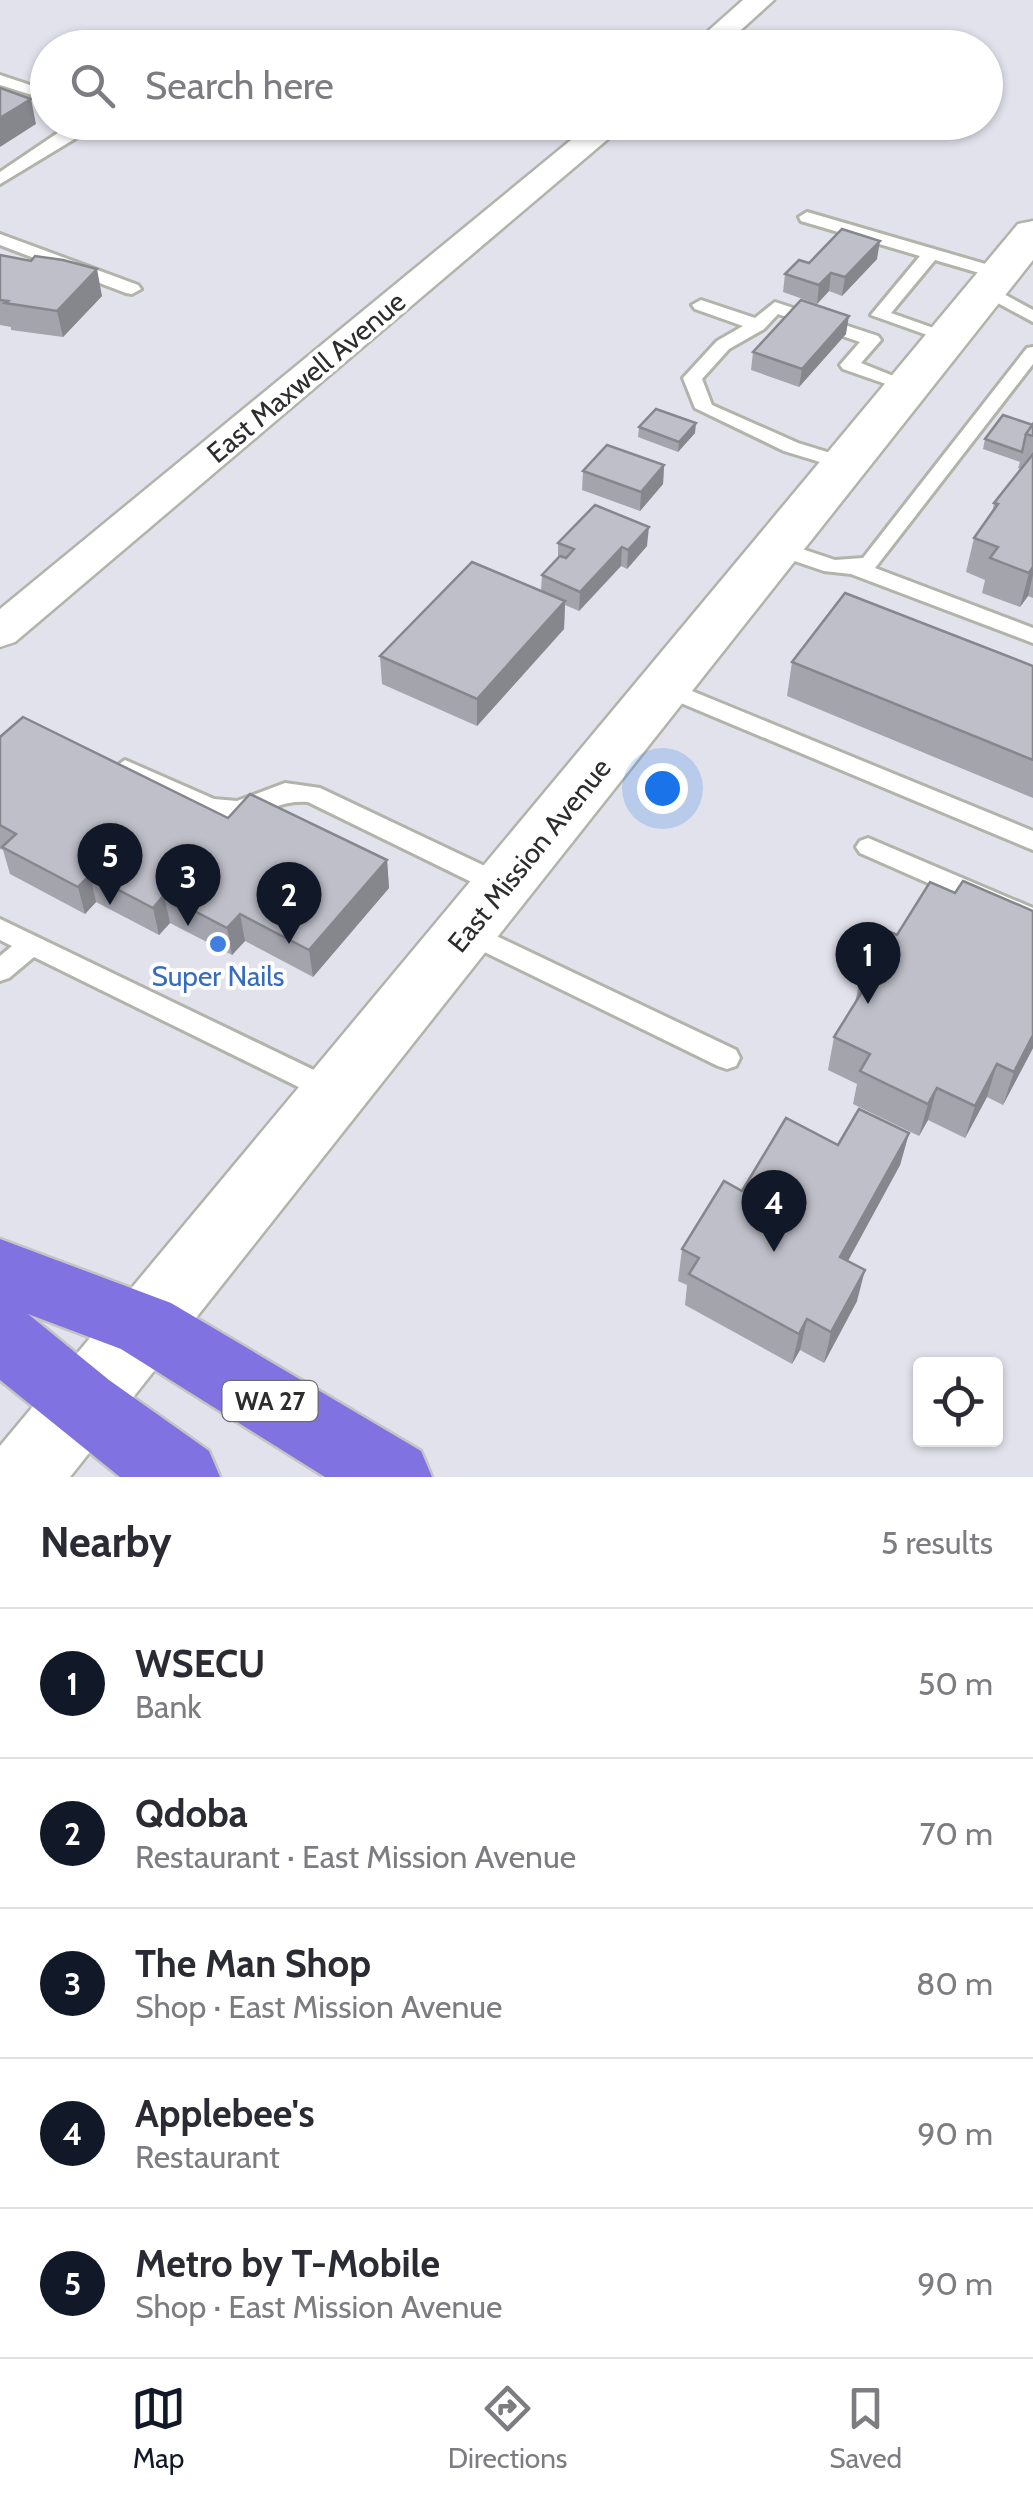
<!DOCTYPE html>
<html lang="en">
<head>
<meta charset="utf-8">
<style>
	:root { --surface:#fff; --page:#f2f2f3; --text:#2b2b33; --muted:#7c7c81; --line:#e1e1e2; --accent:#111827 }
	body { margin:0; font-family:Cabin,sans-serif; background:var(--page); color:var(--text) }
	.controls { position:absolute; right:30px; bottom:30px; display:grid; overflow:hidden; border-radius:10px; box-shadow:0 2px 8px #0004 }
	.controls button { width:90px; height:90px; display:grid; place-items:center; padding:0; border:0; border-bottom:2px solid var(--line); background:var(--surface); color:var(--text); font:50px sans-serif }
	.you { position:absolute; left:662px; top:788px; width:35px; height:35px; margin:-25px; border:8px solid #fff; border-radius:50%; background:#1a73e8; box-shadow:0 0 0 15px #1a73e833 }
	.badge { display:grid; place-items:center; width:65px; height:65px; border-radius:50%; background:var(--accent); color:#fff; font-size:32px; font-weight:700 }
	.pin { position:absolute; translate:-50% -82px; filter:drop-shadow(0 2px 5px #0008) }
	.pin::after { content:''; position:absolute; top:52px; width:35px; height:30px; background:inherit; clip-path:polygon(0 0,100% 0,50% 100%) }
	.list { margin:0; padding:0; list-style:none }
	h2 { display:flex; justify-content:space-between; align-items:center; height:130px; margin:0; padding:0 40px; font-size:42px }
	h2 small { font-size:32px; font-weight:400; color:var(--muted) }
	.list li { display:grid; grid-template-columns:65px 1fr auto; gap:30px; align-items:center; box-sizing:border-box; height:150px; padding:0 40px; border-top:2px solid var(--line) }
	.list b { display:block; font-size:38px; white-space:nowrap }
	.list p { margin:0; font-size:32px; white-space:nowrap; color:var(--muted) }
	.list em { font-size:32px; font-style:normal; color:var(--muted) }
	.icon { flex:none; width:55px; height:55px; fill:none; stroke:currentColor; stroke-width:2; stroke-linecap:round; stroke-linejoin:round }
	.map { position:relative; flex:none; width:1033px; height:1477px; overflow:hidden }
	.search { position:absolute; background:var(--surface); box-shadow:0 2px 8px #0004; left:30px; right:30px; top:30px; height:110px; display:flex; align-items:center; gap:25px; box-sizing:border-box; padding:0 35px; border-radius:55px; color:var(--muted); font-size:38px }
	.sheet { height:880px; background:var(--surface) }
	nav { display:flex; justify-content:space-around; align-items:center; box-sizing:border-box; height:140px; border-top:2px solid var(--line); background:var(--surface); font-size:28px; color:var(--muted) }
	nav a { display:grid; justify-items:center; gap:5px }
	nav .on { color:var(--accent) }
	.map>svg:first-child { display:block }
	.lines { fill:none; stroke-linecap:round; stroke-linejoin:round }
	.lane-casing { stroke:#b2b4aa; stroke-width:6 }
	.street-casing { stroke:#b2b4aa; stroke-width:5 }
	.secondary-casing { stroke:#b2b4aa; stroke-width:5 }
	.primary-casing { stroke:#c4c4c4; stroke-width:5 }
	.lane { fill:#fff; fill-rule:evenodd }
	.street { fill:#fff; fill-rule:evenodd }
	.secondary { fill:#fff; fill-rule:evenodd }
	.primary { fill:#8172e1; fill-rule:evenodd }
	.wall { fill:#a4a4ad }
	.shaded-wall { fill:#86868d }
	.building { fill:#bfbfc9; stroke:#86868d; stroke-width:2.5 }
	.shop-dot { fill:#3f7fe0; stroke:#fff; stroke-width:4 }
	.labels { text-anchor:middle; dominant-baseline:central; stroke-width:8; stroke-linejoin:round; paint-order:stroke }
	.shield { fill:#fff; stroke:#6c6c6c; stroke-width:2.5 }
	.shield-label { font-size:25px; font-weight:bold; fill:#2d2d2d }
	.street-label { font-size:28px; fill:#2d2d2d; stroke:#fff }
	.shop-label { font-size:28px; fill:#366cbe; stroke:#fff }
</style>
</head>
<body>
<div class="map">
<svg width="1033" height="1477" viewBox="0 0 1033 1477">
	<rect width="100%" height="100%" fill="#e1e2ec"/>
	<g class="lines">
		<defs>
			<g id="lane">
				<polygon points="0,75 48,91 48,100 0,85"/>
				<polygon points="74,122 90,122 81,135 0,184 0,172"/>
				<polygon points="807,212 1006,270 1009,274 1000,279 935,260 891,313 959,337 950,342 944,341 871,315 920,256 801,221 799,217"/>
				<polygon points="0,234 138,285 141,289 132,294 126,293 0,245"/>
				<polygon points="987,285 1033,310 1033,322 981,294 978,290"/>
				<polygon points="701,300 755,318 775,302 878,336 881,340 861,363 918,386 909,392 843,369 840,365 860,342 778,314 764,329 729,349 702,379 712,405 798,443 853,460 856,464 846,470 784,451 695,408 683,378 717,341 743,326 695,309 692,305"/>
				<polygon points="1033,347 1033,364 875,568 1033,628 1033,643 851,574 824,571 771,553 768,548 778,541 835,560 863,558 1027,348"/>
				<polygon points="665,680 1033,831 1033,850 657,693 654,688"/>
				<path d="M125,760l89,39 23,2 48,-18 35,5 192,91 3,7 -3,7h-18l-186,-91c-29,-2 -40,11 -67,16 -35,6 -92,-30 -124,-44l-3,-6z"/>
				<polygon points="868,838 1033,908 1033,929 860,853 856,847 860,841"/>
				<polygon points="0,919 343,1084 347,1092 343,1100 334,1103 325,1100 34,957 9,978 0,981 0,956 12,946 0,940"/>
				<polygon points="467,922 736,1050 740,1058 736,1066 727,1069 718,1066 458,939 455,932 458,925"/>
			</g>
			<g id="street">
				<polygon points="743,0 774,0 721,48 689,48"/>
				<polygon points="593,122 628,122 15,642 0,647 0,609"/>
			</g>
			<polygon id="secondary" points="1033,221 1033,260 70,1477 0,1477 0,1446 1018,224"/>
			<polygon id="primary" points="0,1239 171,1303 421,1451 432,1477 325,1477 121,1349 28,1314 109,1380 209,1451 220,1477 120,1477 0,1380"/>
		</defs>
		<use href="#lane" class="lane-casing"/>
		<use href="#street" class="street-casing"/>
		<use href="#secondary" class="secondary-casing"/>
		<use href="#primary" class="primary-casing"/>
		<use href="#lane" class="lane"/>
		<use href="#street" class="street"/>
		<use href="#secondary" class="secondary"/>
		<use href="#primary" class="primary"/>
	</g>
	<g class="wall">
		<polygon points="0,255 102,296 63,337 11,330 11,327 0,325"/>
		<polygon points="877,259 842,296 829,291 817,304 783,292 785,274 809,263"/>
		<polygon points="846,334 799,387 751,370 753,352"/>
		<polygon points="1033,424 1033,598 1028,596 1020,607 982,593 985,580 966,572 974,538 992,513 994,503 1021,469 1018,468 1020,462 983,449 985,439"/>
		<polygon points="639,427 695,433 678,452 638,437"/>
		<polygon points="664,465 663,484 640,511 582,490 583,471"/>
		<polygon points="558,543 647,546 627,569 621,566 579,611 565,605 564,629 477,726 382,684 380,656 541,591 542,575 558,558"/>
		<polygon points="792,662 1033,666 1033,798 787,696"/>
		<polygon points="0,737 228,818 387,860 389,888 313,977 245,941 232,955 170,923 159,935 96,902 85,914 10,874 3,850 0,849"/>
		<polygon points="861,974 1033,1048 1003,1105 987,1097 965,1138 928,1120 919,1136 853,1104 857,1084 828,1070 834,1037 855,1003"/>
		<polygon points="909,1133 900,1165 848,1261 857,1301 824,1363 800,1350 792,1364 685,1305 687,1285 678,1281 682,1249 742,1191 838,1145"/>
	</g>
	<g class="shaded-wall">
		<polygon points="31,99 36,124 0,147 0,118"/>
		<polygon points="880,241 877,259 842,296 845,277"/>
		<polygon points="97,269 102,296 63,337 57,311"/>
		<polygon points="831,273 829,291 817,304 819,285"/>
		<polygon points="849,316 846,334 799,387 802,369"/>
		<polygon points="696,423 695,433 678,452 679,442"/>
		<polygon points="664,465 663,484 640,511 641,492"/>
		<polygon points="649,527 647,546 627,569 628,550"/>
		<polygon points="622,547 621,566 579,611 580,592"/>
		<polygon points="1033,567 1033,575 1028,596 1020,607 1029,573"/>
		<polygon points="565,601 564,629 477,726 477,699"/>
		<polygon points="387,860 389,888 313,977 309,950"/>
		<polygon points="90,875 96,902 85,914 78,887"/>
		<polygon points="164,895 170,923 159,935 153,908"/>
		<polygon points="240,914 245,941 232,955 227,928"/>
		<polygon points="1033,1035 1033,1048 1003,1105 1014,1072"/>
		<polygon points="997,1064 987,1097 965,1138 975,1106"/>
		<polygon points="937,1088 928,1120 919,1136 928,1104"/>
		<polygon points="909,1133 900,1165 833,1288 840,1257"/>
		<polygon points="865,1270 857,1301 824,1363 831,1332"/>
		<polygon points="807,1319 800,1350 792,1364 799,1334"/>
	</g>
	<g class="building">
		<polygon points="0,88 31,99 0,118"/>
		<polygon points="842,229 880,241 845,277 831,273 819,285 785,274 799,260 809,263"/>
		<polygon points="0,255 31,261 35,256 63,260 97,269 57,311 5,303 8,301 0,300"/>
		<polygon points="801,300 849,316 802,369 753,352"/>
		<polygon points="656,409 696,423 679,442 639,427"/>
		<polygon points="1003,415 1033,425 1026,434 1022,452 985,439"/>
		<polygon points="1033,424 1033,436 1026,434"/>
		<polygon points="607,445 664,465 641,492 583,471"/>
		<polygon points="1033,454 1033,567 1029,573 990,558 998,547 974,538 998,504 994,503"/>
		<polygon points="595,505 649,527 628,550 622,547 580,592 542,575 560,556 566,558 574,549 558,543"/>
		<polygon points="472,562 565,601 477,699 380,656"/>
		<polygon points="845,593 1033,666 1033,760 792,662"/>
		<polygon points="23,717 228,818 250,794 387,860 309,950 240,914 227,928 164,895 153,908 90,875 78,887 2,847 16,834 0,825 0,737"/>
		<polygon points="963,881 1033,911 1033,1035 1014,1072 997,1064 975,1106 937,1088 928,1104 860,1071 870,1054 834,1037 870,979 861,974 888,931 897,935 930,882 955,893"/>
		<polygon points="859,1109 909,1133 840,1257 865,1270 831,1332 807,1319 799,1334 689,1274 699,1258 682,1249 724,1181 742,1191 786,1118 838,1145"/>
	</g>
	<circle class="shop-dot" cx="218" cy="944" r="10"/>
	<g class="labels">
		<rect class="shield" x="222.5" y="1381" width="95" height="40" rx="8"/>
		<g class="shield-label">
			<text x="270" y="1401">WA 27</text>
		</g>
		<g class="street-label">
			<text transform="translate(306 377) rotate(-40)">East Maxwell Avenue</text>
			<text transform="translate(529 855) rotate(-51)">East Mission Avenue</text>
		</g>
		<g class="shop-label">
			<text x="218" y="976">Super Nails</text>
		</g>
	</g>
</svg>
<div class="controls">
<button><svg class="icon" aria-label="locate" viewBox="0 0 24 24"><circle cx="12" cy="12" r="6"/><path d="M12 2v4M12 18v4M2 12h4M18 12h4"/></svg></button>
</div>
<div class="you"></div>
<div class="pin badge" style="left:868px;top:1004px">1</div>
<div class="pin badge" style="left:289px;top:944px">2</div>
<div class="pin badge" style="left:188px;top:926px">3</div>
<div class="pin badge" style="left:774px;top:1252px">4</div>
<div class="pin badge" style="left:110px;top:905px">5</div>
<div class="search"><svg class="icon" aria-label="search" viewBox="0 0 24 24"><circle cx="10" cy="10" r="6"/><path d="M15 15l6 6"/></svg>Search here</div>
</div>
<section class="sheet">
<h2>Nearby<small>5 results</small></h2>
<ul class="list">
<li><span class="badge">1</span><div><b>WSECU</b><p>Bank</p></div><em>50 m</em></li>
<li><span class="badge">2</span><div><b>Qdoba</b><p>Restaurant · East Mission Avenue</p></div><em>70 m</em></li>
<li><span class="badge">3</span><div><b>The Man Shop</b><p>Shop · East Mission Avenue</p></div><em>80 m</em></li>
<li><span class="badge">4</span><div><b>Applebee's</b><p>Restaurant</p></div><em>90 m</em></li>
<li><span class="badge">5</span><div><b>Metro by T-Mobile</b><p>Shop · East Mission Avenue</p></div><em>90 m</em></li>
</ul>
</section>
<nav>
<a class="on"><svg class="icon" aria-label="map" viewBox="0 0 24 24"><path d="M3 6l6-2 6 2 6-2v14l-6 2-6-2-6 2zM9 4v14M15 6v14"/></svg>Map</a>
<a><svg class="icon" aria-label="directions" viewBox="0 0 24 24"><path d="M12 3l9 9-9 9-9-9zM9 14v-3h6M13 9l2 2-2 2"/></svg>Directions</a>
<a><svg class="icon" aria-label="saved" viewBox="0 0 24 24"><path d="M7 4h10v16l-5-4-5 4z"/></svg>Saved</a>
</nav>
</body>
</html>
